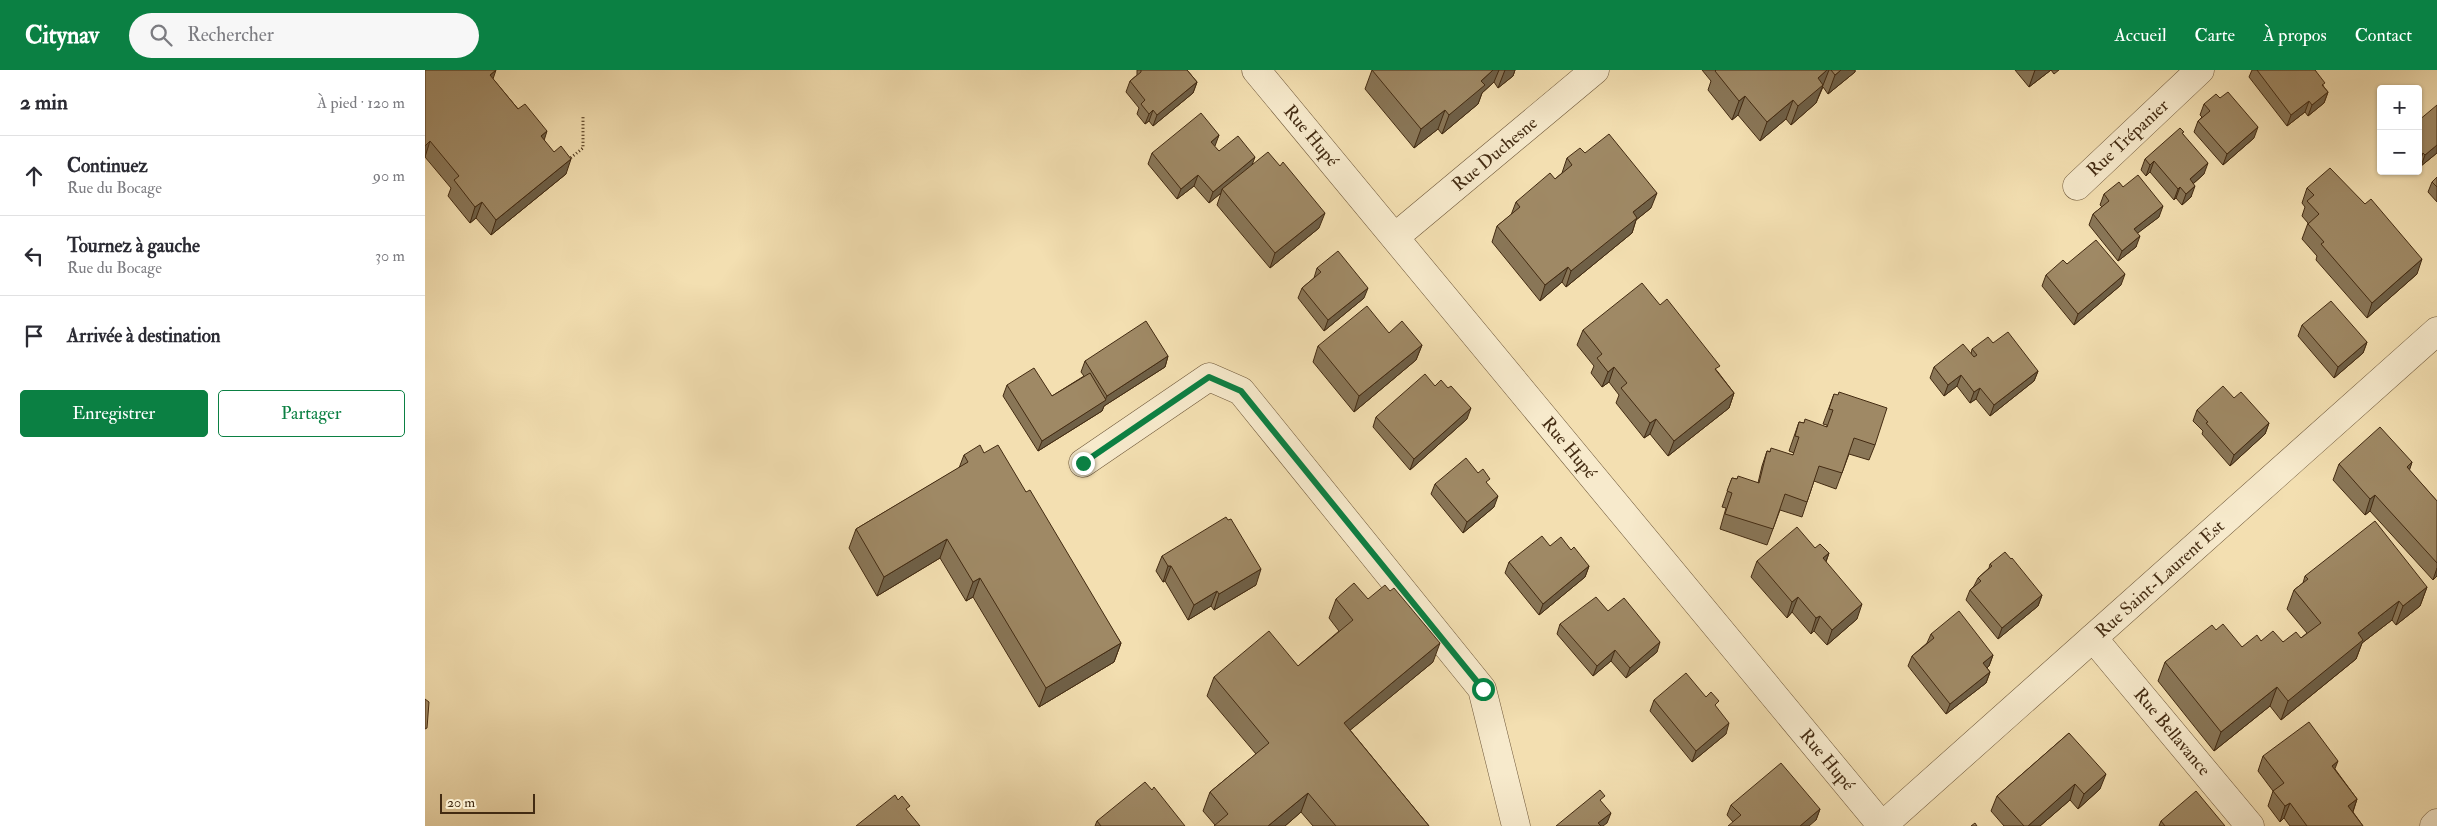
<!DOCTYPE html>
<html lang="fr">
<head>
<meta charset="utf-8">
<style>
	:root { --surface:#fff; --page:#f7f7f7; --text:#2b2b33; --muted:#7c7c81; --line:#e1e1e2; --accent:#0b8043 }
	body { margin:0; font-family:"IM FELL Double Pica",serif; background:var(--page); color:var(--text) }
	.controls { position:absolute; right:15px; top:15px; display:grid; overflow:hidden; border-radius:5px; box-shadow:0 1px 4px #0004 }
	.controls button { width:45px; height:45px; display:grid; place-items:center; padding:0; border:0; border-bottom:1px solid var(--line); background:var(--surface); color:var(--text); font:25px sans-serif }
	.scale { position:absolute; left:15px; bottom:12px; width:95px; box-sizing:border-box; padding-left:5px; border:2px solid #432b12; border-top:0; font-size:14px; line-height:18px; white-space:nowrap; color:#432b12; -webkit-text-stroke:4px #f7eacc; paint-order:stroke }
	.stop { position:absolute; width:15px; height:15px; margin:-11px; border:4px solid #0b8043; border-radius:50%; background:#fff }
	.stop.end { background:#0b8043; border-color:#fff; box-shadow:0 1px 5px #0008 }
	.list { margin:0; padding:0; list-style:none }
	h2 { display:flex; justify-content:space-between; align-items:center; height:65px; margin:0; padding:0 20px; font-size:21px }
	h2 small { font-size:16px; font-weight:400; color:var(--muted) }
	.list li { display:grid; grid-template-columns:32px 1fr auto; gap:15px; align-items:center; box-sizing:border-box; height:80px; padding:0 20px; border-top:1px solid var(--line) }
	.list b { display:block; font-size:19px; white-space:nowrap }
	.list p { margin:0; font-size:16px; white-space:nowrap; color:var(--muted) }
	.list em { font-size:16px; font-style:normal; color:var(--muted) }
	.actions { display:flex; gap:10px; padding:15px 20px }
	.actions a { flex:1; padding:11px 0; border:1px solid var(--accent); border-radius:5px; text-align:center; font-size:18px; color:var(--accent) }
	.actions .main { background:var(--accent); color:#fff }
	.icon { flex:none; width:28px; height:28px; fill:none; stroke:currentColor; stroke-width:2; stroke-linecap:round; stroke-linejoin:round }
	.map { position:relative; flex:none; width:2012px; height:756px; overflow:hidden }
	header { display:flex; align-items:center; gap:30px; box-sizing:border-box; height:70px; padding:0 25px; background:var(--accent); color:#fff }
	header strong { font-size:24px }
	nav { display:flex; gap:28px; margin-inline-start:auto; font-size:18px }
	.search { width:350px; height:45px; background:var(--page); display:flex; align-items:center; gap:12px; box-sizing:border-box; padding:0 18px; border-radius:28px; color:var(--muted); font-size:19px }
	main { display:flex }
	aside { flex:1; background:var(--surface) }
	.map>svg:first-child { display:block }
	.lines { fill:none; stroke-linecap:round; stroke-linejoin:round }
	.minor-casing { stroke:#6f583a; stroke-width:29 }
	.path { stroke:#432b12; stroke-width:3; stroke-dasharray:1 2.5; stroke-linecap:butt }
	.minor { stroke:#f7eacc; stroke-width:28 }
	.wall { fill:#897657; stroke:#432b12 }
	.shaded-wall { fill:#6f6047; stroke:#432b12 }
	.building { fill:#9f8965; stroke:#432b12 }
	.route { stroke:#0b8043; stroke-width:6 }
	.labels { text-anchor:middle; dominant-baseline:central; stroke-width:4.5; stroke-linejoin:round; paint-order:stroke }
	.street-label { font-size:18px; fill:#432b12; stroke:#f7eacc }
</style>
</head>
<body>
<header>
<strong>Citynav</strong>
<div class="search"><svg class="icon" aria-label="search" viewBox="0 0 24 24"><circle cx="10" cy="10" r="6"/><path d="M15 15l6 6"/></svg>Rechercher</div>
<nav><a>Accueil</a><a>Carte</a><a>À propos</a><a>Contact</a></nav>
</header>
<main>
<aside>
<h2>2 min<small>À pied · 120 m</small></h2>
<ul class="list">
<li><svg class="icon" aria-label="ahead" viewBox="0 0 24 24"><path d="M12 20V5M6 11l6-6 6 6"/></svg><div><b>Continuez</b><p>Rue du Bocage</p></div><em>90 m</em></li>
<li><svg class="icon" aria-label="left" viewBox="0 0 24 24"><path d="M17 20v-9H6M10 6l-5 5 5 5"/></svg><div><b>Tournez à gauche</b><p>Rue du Bocage</p></div><em>30 m</em></li>
<li><svg class="icon" aria-label="arrive" viewBox="0 0 24 24"><path d="M6 21V4h12l-3 4 3 4H6"/></svg><div><b>Arrivée à destination</b></div></li>
</ul>
<div class="actions"><a class="main">Enregistrer</a><a>Partager</a></div>
</aside>
<div class="map">
<svg width="2012" height="756" viewBox="0 0 2012 756">
	<rect width="100%" height="100%" fill="#f3dfb1"/>
	<filter id="stains"><feTurbulence type="fractalNoise" baseFrequency=".004" numOctaves="4"/><feColorMatrix values="0 0 0 0 .2 0 0 0 0 .09 0 0 0 0 .02 0 0 0 .5 -.17"/></filter>
	<radialGradient id="worn" r=".72"><stop offset=".6" stop-color="#630" stop-opacity="0"/><stop offset="1" stop-color="#630" stop-opacity=".3"/></radialGradient>
	<g class="lines">
		<defs>
			<g id="minor">
				<polyline points="831,0 1457,756"/>
				<polyline points="1652,116 1775,0"/>
				<polyline points="970,167 1170,0"/>
				<polyline points="658,393 784,307 816,321 1057,619 1091,756"/>
				<polyline points="1668,568 1825,756"/>
				<polyline points="1457,756 2012,261"/>
				<polyline points="2009,756 2012,753"/>
			</g>
		</defs>
		<use href="#minor" class="minor-casing"/>
		<polyline class="path" points="143,90 158,78 158,47"/>
		<use href="#minor" class="minor"/>
	</g>
	<g class="wall">
		<polygon points="0,0 68,9 119,70 141,104 66,165 51,148 45,153 23,126 26,118 0,87"/>
		<polygon points="712,0 762,0 772,12 768,23 728,56 724,51 720,54 712,44 714,38 701,22 705,11 712,5"/>
		<polygon points="947,0 1090,0 1088,6 1073,18 1069,12 1057,23 1053,34 1017,64 1013,59 989,78 940,19"/>
		<polygon points="1277,0 1430,0 1430,2 1403,24 1398,17 1391,33 1366,55 1361,49 1335,71 1313,45 1307,50 1283,20 1286,11"/>
		<polygon points="1590,0 1626,0 1604,17"/>
		<polygon points="1626,0 1634,0 1629,4"/>
		<polygon points="1827,0 1890,0 1899,17 1903,22 1899,33 1883,46 1880,42 1862,56 1824,7"/>
		<polygon points="1779,34 1829,68 1798,95 1769,62 1773,51 1777,47 1775,45"/>
		<polygon points="1993,51 2012,83 1996,96 1994,94 1993,95"/>
		<polygon points="1758,64 1779,104 1768,114 1766,127 1757,135 1751,128 1749,130 1725,102 1721,106 1716,100 1720,89"/>
		<polygon points="794,65 789,76 794,81 828,94 894,158 845,198 792,135 796,123 784,133 769,116 752,129 723,94 727,83"/>
		<polygon points="1160,83 1226,138 1211,150 1207,163 1141,217 1137,212 1115,231 1067,172 1072,156 1086,145 1091,132 1130,109 1137,103 1142,88"/>
		<polygon points="2012,107 2012,132 2003,122 2007,112"/>
		<polygon points="1698,117 1734,147 1712,163 1711,177 1693,191 1664,155 1668,144 1677,137 1675,135 1679,124"/>
		<polygon points="1882,118 1992,204 1942,248 1891,190 1892,186 1877,169 1883,153 1877,146 1880,137 1877,133"/>
		<polygon points="1642,194 1696,215 1649,255 1617,216 1621,205"/>
		<polygon points="892,198 939,228 899,261 873,228 877,218 889,208"/>
		<polygon points="1235,235 1293,302 1309,323 1304,338 1243,386 1225,364 1219,368 1191,333 1194,325 1184,312 1177,317 1166,303 1169,296 1152,275 1158,260"/>
		<polygon points="1877,255 1942,272 1938,283 1909,308 1873,266"/>
		<polygon points="964,263 997,275 991,290 929,342 888,292 893,276"/>
		<polygon points="1568,273 1613,301 1609,311 1565,346 1551,329 1545,333 1532,316 1519,326 1505,308 1509,297 1546,284 1547,279"/>
		<polygon points="743,286 740,297 679,336 677,341 613,381 578,326 582,315 627,326 659,306 656,302 660,291"/>
		<polygon points="1010,316 1042,349 985,400 948,357 951,347"/>
		<polygon points="1409,324 1450,375 1444,390 1424,384 1411,419 1389,411 1377,447 1355,440 1342,475 1295,459 1301,438 1297,437 1307,408 1312,409 1333,413 1337,396 1342,381 1368,385 1369,383 1364,381 1374,352 1379,353 1402,357 1402,355 1398,354"/>
		<polygon points="1809,328 1844,353 1840,364 1805,396 1777,364 1778,361 1768,351 1772,340"/>
		<polygon points="559,383 601,422 696,573 689,592 614,637 548,527 541,531 515,488 452,526 424,478 431,459 534,398 539,385"/>
		<polygon points="1987,392 1984,400 2012,431 2012,506 2008,510 1945,441 1940,445 1908,410 1914,394"/>
		<polygon points="1010,414 1063,415 1069,437 1038,463 1006,424"/>
		<polygon points="1125,476 1164,496 1160,507 1114,545 1080,503 1084,492"/>
		<polygon points="1390,478 1404,483 1401,492 1432,549 1402,575 1389,561 1386,564 1367,542 1362,548 1326,507 1332,491"/>
		<polygon points="737,486 831,515 789,540 786,536 763,550 740,511 738,512 731,501"/>
		<polygon points="1565,494 1617,525 1613,536 1573,569 1541,530 1545,520 1549,516 1553,508 1564,498"/>
		<polygon points="1880,506 2002,517 1995,536 1971,555 1967,550 1937,573 1931,589 1856,650 1845,636 1789,681 1733,611 1740,592 1791,560 1817,577 1836,571 1858,572 1876,568 1882,563 1862,539 1869,520 1878,513"/>
		<polygon points="911,529 943,529 1008,592 925,660 1004,756 888,756 876,742 860,756 789,756 790,755 778,741 785,722 831,684 782,626 789,607 873,596 914,561 904,548"/>
		<polygon points="1183,541 1232,582 1201,608 1186,591 1168,606 1132,564 1135,554"/>
		<polygon points="1506,564 1568,585 1564,596 1562,598 1565,602 1561,613 1521,644 1483,596 1487,586 1502,573"/>
		<polygon points="1281,627 1292,638 1301,664 1267,692 1225,641 1229,630"/>
		<polygon points="1644,663 1675,719 1653,739 1645,730 1615,756 1579,756 1566,741 1572,726"/>
		<polygon points="1838,686 1910,699 1932,729 1928,742 1938,756 1865,756 1859,748 1855,752 1843,736 1848,721 1833,701"/>
		<polygon points="1306,735 1395,739 1391,750 1308,752 1302,745"/>
		<polygon points="672,751 760,756 670,756"/>
		<polygon points="1736,751 1800,756 1734,756"/>
	</g>
	<g class="shaded-wall">
		<polygon points="71,0 66,15 65,5"/>
		<polygon points="1068,0 1074,0 1069,12 1057,23 1053,34 1017,64 1024,45 1056,11"/>
		<polygon points="1080,0 1090,0 1088,6 1073,18"/>
		<polygon points="1402,0 1404,0 1391,33 1366,55 1373,36 1393,8"/>
		<polygon points="1416,0 1430,0 1430,2 1403,24 1410,5"/>
		<polygon points="1610,0 1626,0 1604,17"/>
		<polygon points="772,12 768,23 728,56 732,45"/>
		<polygon points="1903,22 1899,33 1883,46 1887,35"/>
		<polygon points="1320,26 1313,45 1307,50 1314,31"/>
		<polygon points="1368,30 1361,49 1335,71 1342,52"/>
		<polygon points="1884,31 1880,42 1862,56 1866,45"/>
		<polygon points="728,40 724,51 720,54 724,44"/>
		<polygon points="1020,40 1013,59 989,78 996,59"/>
		<polygon points="1833,57 1829,68 1798,95 1802,84"/>
		<polygon points="122,61 117,77 116,66"/>
		<polygon points="794,65 790,76 782,83 786,72"/>
		<polygon points="5,71 0,87 0,76"/>
		<polygon points="2012,75 2012,83 1996,96 2000,85"/>
		<polygon points="1998,83 1994,94 1993,95 1993,87"/>
		<polygon points="830,87 826,98 797,119 796,123 784,133 788,122"/>
		<polygon points="146,89 141,104 66,165 71,150"/>
		<polygon points="1729,91 1725,102 1721,106 1725,95"/>
		<polygon points="1783,93 1779,104 1761,120 1765,109"/>
		<polygon points="773,105 769,116 752,129 756,119"/>
		<polygon points="1770,116 1766,127 1757,135 1761,124"/>
		<polygon points="1755,117 1751,128 1749,130 1753,119"/>
		<polygon points="1232,123 1226,138 1211,150 1207,163 1141,217 1146,201 1208,142"/>
		<polygon points="57,132 51,148 45,153 50,137"/>
		<polygon points="1738,136 1734,147 1705,169 1709,159"/>
		<polygon points="900,143 894,158 845,198 850,183"/>
		<polygon points="1715,166 1711,177 1693,191 1697,181"/>
		<polygon points="1997,189 1992,204 1942,248 1947,233"/>
		<polygon points="1143,197 1137,212 1115,231 1120,215"/>
		<polygon points="1700,204 1696,215 1649,255 1653,244"/>
		<polygon points="943,218 939,228 899,261 903,250"/>
		<polygon points="1942,272 1938,283 1909,308 1913,297"/>
		<polygon points="997,275 991,290 929,342 934,326"/>
		<polygon points="743,286 740,297 679,336 677,341 613,381 617,371 680,330 682,326"/>
		<polygon points="1189,297 1184,312 1177,317 1183,302"/>
		<polygon points="1613,301 1609,311 1565,346 1569,335"/>
		<polygon points="1536,305 1532,316 1519,326 1523,315"/>
		<polygon points="1555,318 1551,329 1545,333 1549,322"/>
		<polygon points="1309,323 1304,338 1243,386 1249,371"/>
		<polygon points="1046,338 1042,349 985,400 989,389"/>
		<polygon points="1231,349 1225,364 1219,368 1225,353"/>
		<polygon points="1844,353 1840,364 1805,396 1809,385"/>
		<polygon points="1987,392 1982,408 1982,397"/>
		<polygon points="1950,425 1945,441 1940,445 1945,429"/>
		<polygon points="1073,426 1069,437 1038,463 1042,452"/>
		<polygon points="522,469 515,488 452,526 459,507"/>
		<polygon points="1404,483 1398,499 1398,488"/>
		<polygon points="743,496 746,496 740,511 738,512"/>
		<polygon points="1164,496 1160,507 1114,545 1118,534"/>
		<polygon points="2012,498 2012,506 2008,510"/>
		<polygon points="836,499 831,515 789,540 794,524"/>
		<polygon points="555,508 548,527 541,531 548,512"/>
		<polygon points="2002,517 1995,536 1971,555 1978,536"/>
		<polygon points="792,521 786,536 763,550 769,535"/>
		<polygon points="1617,525 1613,536 1573,569 1577,558"/>
		<polygon points="1373,527 1367,542 1362,548 1367,532"/>
		<polygon points="1974,531 1967,550 1937,573 1931,589 1856,650 1863,631 1933,563"/>
		<polygon points="1437,534 1432,549 1402,575 1407,560"/>
		<polygon points="1395,546 1389,561 1386,564 1391,548"/>
		<polygon points="1235,572 1232,582 1201,608 1205,598"/>
		<polygon points="696,573 689,592 614,637 621,618"/>
		<polygon points="1015,573 1008,592 912,671 919,653"/>
		<polygon points="1190,580 1186,591 1168,606 1172,596"/>
		<polygon points="1568,585 1564,596 1554,604 1558,593"/>
		<polygon points="1565,602 1561,613 1521,644 1525,634"/>
		<polygon points="1852,617 1845,636 1789,681 1796,662"/>
		<polygon points="1304,653 1301,664 1267,692 1271,681"/>
		<polygon points="1913,691 1907,706 1907,696"/>
		<polygon points="1681,704 1675,719 1653,739 1659,724"/>
		<polygon points="1650,714 1645,730 1615,756 1603,756"/>
		<polygon points="883,723 876,742 860,756 843,756"/>
		<polygon points="1932,729 1927,744 1923,736"/>
		<polygon points="1865,733 1859,748 1855,752 1860,736"/>
		<polygon points="1395,739 1391,750 1384,756 1375,756"/>
		<polygon points="1186,743 1182,753 1178,756 1172,756 1173,753"/>
	</g>
	<g class="building">
		<polygon points="0,0 71,0 65,5 93,39 100,34 122,61 116,66 129,82 136,76 146,89 71,150 57,132 50,137 29,110 34,106 5,71 0,76"/>
		<polygon points="716,0 762,0 772,12 732,45 728,40 724,44 716,34 720,30 705,11 716,2"/>
		<polygon points="947,0 1068,0 1056,11 1060,15 1024,45 1020,40 996,59"/>
		<polygon points="1291,0 1402,0 1393,8 1398,15 1373,36 1368,30 1342,52 1320,26 1314,31 1290,1"/>
		<polygon points="1406,0 1416,0 1410,5"/>
		<polygon points="1832,0 1890,0 1900,13 1897,15 1903,22 1887,35 1884,31 1866,45"/>
		<polygon points="1803,22 1833,57 1802,84 1773,51 1785,41 1779,34 1791,24 1795,28"/>
		<polygon points="2012,35 2012,75 2000,85 1998,83 1993,87 1993,51"/>
		<polygon points="776,43 794,65 786,72 794,81 813,66 830,87 788,122 773,105 756,119 727,83"/>
		<polygon points="1755,58 1759,62 1757,63 1783,93 1765,109 1770,116 1761,124 1755,117 1753,119 1729,91 1725,95 1720,89"/>
		<polygon points="1184,64 1232,123 1208,142 1212,148 1146,201 1143,197 1120,215 1072,156 1095,137 1091,132 1125,103 1130,109 1147,95 1142,88 1155,78 1160,83"/>
		<polygon points="843,82 855,96 858,92 900,143 850,183 797,119"/>
		<polygon points="1905,98 1940,134 1946,129 1997,189 1947,233 1896,174 1899,172 1883,154 1894,144 1882,131 1889,125 1882,118"/>
		<polygon points="1713,105 1738,136 1709,159 1715,166 1697,181 1668,144 1684,131 1679,124 1694,112 1698,117"/>
		<polygon points="2012,107 2012,117 2007,112"/>
		<polygon points="1671,170 1700,204 1653,244 1621,205 1638,190 1642,194"/>
		<polygon points="913,181 943,218 903,250 877,218 896,202 892,198"/>
		<polygon points="1217,213 1235,235 1242,229 1295,296 1290,299 1309,323 1249,371 1231,349 1225,353 1196,318 1202,313 1189,297 1183,302 1172,288 1177,284 1158,260"/>
		<polygon points="1906,231 1942,272 1913,297 1877,255"/>
		<polygon points="942,236 964,263 977,251 997,275 934,326 893,276"/>
		<polygon points="721,251 743,286 682,326 660,291"/>
		<polygon points="1583,262 1613,301 1569,335 1555,318 1549,322 1536,305 1523,315 1509,297 1538,274 1549,287 1552,285 1547,279 1563,267 1568,273"/>
		<polygon points="609,298 627,326 665,303 681,330 617,371 582,315"/>
		<polygon points="1000,304 1010,316 1016,310 1023,318 1026,316 1046,338 989,389 951,347"/>
		<polygon points="1798,316 1809,328 1816,322 1844,353 1809,385 1781,353 1783,352 1772,340"/>
		<polygon points="1414,322 1462,338 1450,375 1429,368 1417,403 1394,396 1382,432 1360,424 1348,459 1300,444 1307,423 1302,421 1307,408 1312,409 1313,406 1334,413 1342,381 1345,382 1346,378 1368,385 1374,367 1370,366 1374,352 1379,353 1380,349 1402,357 1408,340 1404,339 1409,324 1413,325"/>
		<polygon points="1955,357 1987,392 1982,397 2012,431 2012,493 1950,425 1945,429 1914,394"/>
		<polygon points="555,375 559,383 573,375 601,422 605,420 696,573 621,618 555,508 548,512 522,469 459,507 431,459 543,392 539,385"/>
		<polygon points="1041,388 1053,403 1058,399 1065,409 1061,412 1073,426 1042,452 1010,414"/>
		<polygon points="801,447 803,450 806,449 836,499 794,524 792,521 769,535 746,496 743,496 737,486"/>
		<polygon points="1950,451 2002,517 1978,536 1974,531 1933,563 1938,570 1863,631 1852,617 1796,662 1740,592 1787,555 1791,560 1798,554 1817,577 1832,565 1836,571 1848,561 1858,572 1871,562 1876,568 1896,553 1869,520 1883,509 1880,506"/>
		<polygon points="1372,457 1390,478 1395,474 1404,483 1398,488 1437,534 1407,560 1395,546 1391,548 1373,527 1367,532 1332,491"/>
		<polygon points="1117,466 1125,476 1136,467 1146,480 1149,477 1164,496 1118,534 1084,492"/>
		<polygon points="1580,482 1586,489 1587,488 1617,525 1577,558 1545,520 1556,511 1553,508 1567,496 1565,494"/>
		<polygon points="929,513 943,529 960,515 965,521 969,518 1015,573 919,653 1004,756 911,756 883,723 843,756 789,756 803,744 785,722 844,673 789,607 844,561 873,596 928,550 911,529"/>
		<polygon points="1171,527 1183,541 1199,528 1235,572 1205,598 1190,580 1172,596 1135,554"/>
		<polygon points="1534,541 1568,585 1558,593 1565,602 1525,634 1487,586 1509,568 1506,564"/>
		<polygon points="1261,603 1281,627 1286,622 1294,631 1290,635 1304,653 1271,681 1229,630"/>
		<polygon points="0,629 4,632 2,658 0,659"/>
		<polygon points="1884,652 1913,691 1907,696 1932,729 1923,736 1938,756 1881,756 1882,756 1865,733 1860,736 1848,721 1859,713 1838,686"/>
		<polygon points="1644,663 1681,704 1659,724 1650,714 1603,756 1599,756 1572,726"/>
		<polygon points="1356,693 1395,739 1375,756 1303,756 1316,745 1306,735"/>
		<polygon points="720,712 727,720 729,717 760,756 676,756 672,751"/>
		<polygon points="1175,720 1180,726 1175,730 1186,743 1173,753 1176,756 1131,756"/>
		<polygon points="1771,721 1800,756 1740,756 1736,751"/>
		<polygon points="470,725 473,730 477,726 485,736 481,739 495,756 431,756"/>
		<polygon points="1550,753 1552,756 1546,756"/>
	</g>
	<g class="lines">
		<polyline class="route" points="658,393 784,307 816,321 1058,619"/>
	</g>
	<g class="labels">
		<g class="street-label">
			<text transform="translate(886 66) rotate(50)">Rue Hupé</text>
			<text transform="translate(1703 68) rotate(-43)">Rue Trépanier</text>
			<text transform="translate(1070 84) rotate(-40)">Rue Duchesne</text>
			<text transform="translate(1144 378) rotate(50)">Rue Hupé</text>
			<text transform="translate(1735 509) rotate(-42)">Rue Saint-Laurent Est</text>
			<text transform="translate(1747 662) rotate(50)">Rue Bellavance</text>
			<text transform="translate(1402 690) rotate(50)">Rue Hupé</text>
		</g>
	</g>
	<rect width="100%" height="100%" filter="url(#stains)"/>
	<rect width="100%" height="100%" fill="url(#worn)"/>
</svg>
<div class="controls">
<button>+</button>
<button>−</button>
</div>
<div class="scale">20 m</div>
<div class="stop" style="left:1058px;top:619px"></div>
<div class="stop end" style="left:658px;top:393px"></div>
</div>
</main>
</body>
</html>
